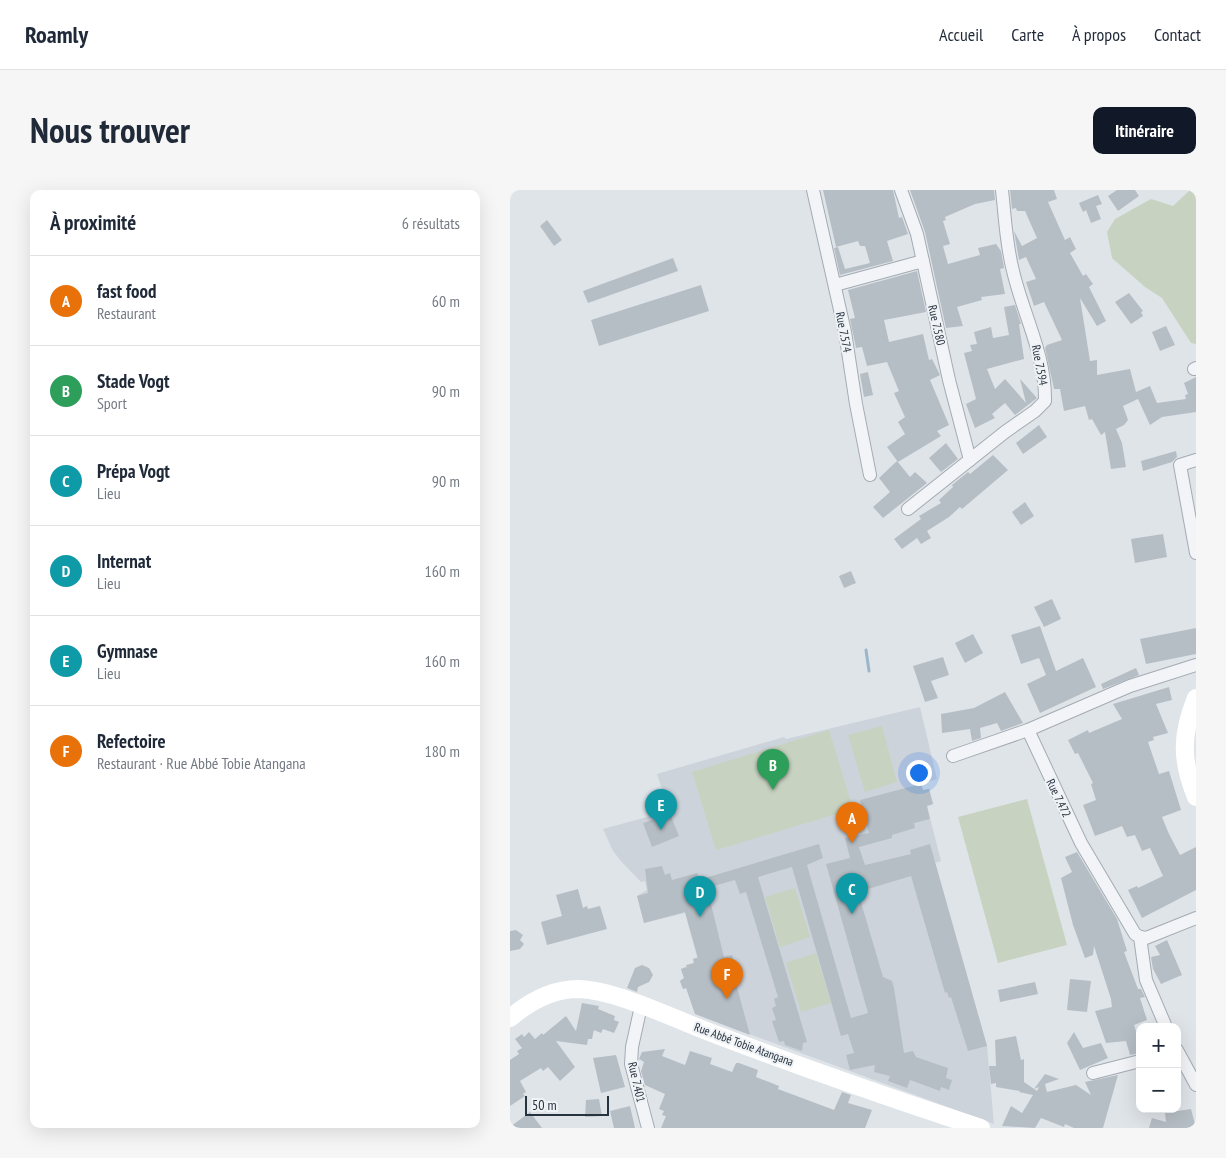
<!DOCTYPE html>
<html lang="fr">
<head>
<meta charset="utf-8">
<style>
	:root { --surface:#fff; --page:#f6f6f7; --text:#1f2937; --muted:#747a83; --line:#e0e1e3; --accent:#111827 }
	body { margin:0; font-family:"PT Sans Narrow",sans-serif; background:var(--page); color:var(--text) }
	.controls { position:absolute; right:15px; bottom:15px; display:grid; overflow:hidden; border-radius:10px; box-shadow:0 5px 20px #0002 }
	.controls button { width:45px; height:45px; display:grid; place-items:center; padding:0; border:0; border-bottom:1px solid var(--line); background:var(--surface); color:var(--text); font:25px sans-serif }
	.scale { position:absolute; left:15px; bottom:12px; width:84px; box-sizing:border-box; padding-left:5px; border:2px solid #283340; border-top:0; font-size:14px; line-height:18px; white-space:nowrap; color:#283340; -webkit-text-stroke:4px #eff3f6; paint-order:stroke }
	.you { position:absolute; left:408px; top:582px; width:18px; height:18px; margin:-12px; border:4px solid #fff; border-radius:50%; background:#1a73e8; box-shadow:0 0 0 8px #1a73e833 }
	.badge { display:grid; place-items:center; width:32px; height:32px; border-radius:50%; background:var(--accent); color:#fff; font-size:16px; font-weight:700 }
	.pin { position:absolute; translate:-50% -41px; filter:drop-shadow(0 1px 2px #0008) }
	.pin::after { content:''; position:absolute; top:26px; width:18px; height:15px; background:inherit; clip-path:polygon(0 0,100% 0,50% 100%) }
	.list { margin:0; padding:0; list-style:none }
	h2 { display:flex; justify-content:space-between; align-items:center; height:65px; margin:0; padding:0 20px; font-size:21px }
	h2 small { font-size:16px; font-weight:400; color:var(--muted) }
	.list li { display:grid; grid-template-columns:32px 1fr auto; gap:15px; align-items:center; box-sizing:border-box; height:90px; padding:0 20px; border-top:1px solid var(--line) }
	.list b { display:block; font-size:19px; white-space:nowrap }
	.list p { margin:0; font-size:16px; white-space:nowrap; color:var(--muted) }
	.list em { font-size:16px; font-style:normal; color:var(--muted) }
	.map { position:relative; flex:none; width:686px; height:938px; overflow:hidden; border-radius:10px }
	header { display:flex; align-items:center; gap:30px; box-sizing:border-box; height:70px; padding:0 25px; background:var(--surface); border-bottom:1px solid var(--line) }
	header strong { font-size:24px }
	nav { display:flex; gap:28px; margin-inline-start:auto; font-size:18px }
	.intro { display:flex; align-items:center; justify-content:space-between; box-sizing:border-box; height:120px; padding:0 30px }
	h1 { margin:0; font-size:35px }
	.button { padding:12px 22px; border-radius:10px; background:var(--accent); color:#fff; font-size:18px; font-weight:700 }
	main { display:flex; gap:30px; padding:0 30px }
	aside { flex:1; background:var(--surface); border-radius:10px; box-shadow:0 5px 20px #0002 }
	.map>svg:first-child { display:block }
	.built { fill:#cdd3db }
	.green { fill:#c7d3c0 }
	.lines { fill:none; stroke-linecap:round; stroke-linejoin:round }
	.stream { stroke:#9ab6c9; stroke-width:3 }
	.building { fill:#b6bec5 }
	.street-casing { stroke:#a4abb3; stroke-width:14 }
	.street { stroke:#f2f4f7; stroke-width:12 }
	.secondary { stroke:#fff; stroke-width:18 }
	.labels { text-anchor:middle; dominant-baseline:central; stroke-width:4; stroke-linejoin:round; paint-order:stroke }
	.street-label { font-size:12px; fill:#283340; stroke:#eff3f6 }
</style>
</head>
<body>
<header>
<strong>Roamly</strong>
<nav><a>Accueil</a><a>Carte</a><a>À propos</a><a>Contact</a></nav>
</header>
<div class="intro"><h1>Nous trouver</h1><a class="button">Itinéraire</a></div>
<main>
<aside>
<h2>À proximité<small>6 résultats</small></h2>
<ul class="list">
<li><span class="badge" style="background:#e8710a">A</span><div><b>fast food</b><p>Restaurant</p></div><em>60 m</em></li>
<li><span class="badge" style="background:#2e9e5b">B</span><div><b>Stade Vogt</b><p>Sport</p></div><em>90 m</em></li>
<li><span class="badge" style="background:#0f9aa8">C</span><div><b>Prépa Vogt</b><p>Lieu</p></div><em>90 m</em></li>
<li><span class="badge" style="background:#0f9aa8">D</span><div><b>Internat</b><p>Lieu</p></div><em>160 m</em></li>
<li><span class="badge" style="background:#0f9aa8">E</span><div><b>Gymnase</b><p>Lieu</p></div><em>160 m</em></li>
<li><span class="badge" style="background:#e8710a">F</span><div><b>Refectoire</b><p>Restaurant · Rue Abbé Tobie Atangana</p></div><em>180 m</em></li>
</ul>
</aside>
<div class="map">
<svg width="686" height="938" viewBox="0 0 686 938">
	<rect width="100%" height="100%" fill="#dfe4e9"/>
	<polygon class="built" points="410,517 427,589 411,594 413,600 419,599 423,614 417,616 431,671 425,673 477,856 484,934 185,824 177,798 173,799 170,791 174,788 171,779 184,773 183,769 187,767 175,723 134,733 127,706 137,700 135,691 131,692 110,670 103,661 93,639 159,621 147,584 274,547 276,549"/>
	<g class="green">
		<polygon points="680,0 686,0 686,154 681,153 652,108 635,97 602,68 597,42 605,29 641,9 663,16"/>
		<polygon points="372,536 387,592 355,602 338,545"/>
		<polygon points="319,540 343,619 206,660 182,582"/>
		<polygon points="517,609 557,755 488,773 448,627"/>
		<polygon points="285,698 300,747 270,757 255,707"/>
		<polygon points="306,763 321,813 291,822 276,773"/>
	</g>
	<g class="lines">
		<polyline class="stream" points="356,460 359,481"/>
	</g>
	<g class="building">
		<polygon points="313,0 383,0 389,28 392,27 398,44 377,51 383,71 330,85 324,58 328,57 335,79 360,73 355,56 350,56 348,51 326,57"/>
		<polygon points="400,0 484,0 485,10 465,14 435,27 436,30 433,31 440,54 433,56 438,74 470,65 468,58 486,54 491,61 494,78 490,79 495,104 471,107 472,110 447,117 453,136 436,138 415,42"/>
		<polygon points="500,0 544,0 547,9 538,12 555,50 560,47 566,59 560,63 573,86 576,84 583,94 579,97 596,131 587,136 570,108 580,171 587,170 587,185 620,179 626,202 640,196 647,213 676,209 675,205 678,204 674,193 686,187 686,222 652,227 640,235 628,209 613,216 618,230 614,235 606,239 612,253 616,277 601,279 595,242 591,245 582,229 579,230 575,216 554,221 550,199 544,199 535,158 537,155 552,150 534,112 524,116 516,92 526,89 516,67 509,70 504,41 512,56 527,48 515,21 507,21 506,18 502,19"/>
		<polygon points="607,0 625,0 629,6 608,21 598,6"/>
		<polygon points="588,5 592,14 586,16 591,29 581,33 576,20 573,22 569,13"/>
		<polygon points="37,30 52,50 44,56 30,36"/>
		<polygon points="163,68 168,81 78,113 73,101"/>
		<polygon points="407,81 416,122 374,130 379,152 413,144 419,170 422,169 430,185 420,190 439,235 427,241 431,246 388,272 377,257 395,244 388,232 395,227 384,203 389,201 377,172 357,176 352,157 346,158 340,129 345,128 338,100"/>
		<polygon points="191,95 199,121 89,156 81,130"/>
		<polygon points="619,103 633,121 631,122 633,126 621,134 605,112"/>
		<polygon points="505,115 511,134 509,134 514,169 477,179 485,199 495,189 516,213 510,189 527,208 505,225 495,213 482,224 485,228 465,238 456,214 466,209 454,163 462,161 460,155 467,154 464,142 481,137 483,148 499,145 494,117"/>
		<polygon points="656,136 665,155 650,161 642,142"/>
		<polygon points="358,182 363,205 354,207 350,184"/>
		<polygon points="529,235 537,247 513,264 506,253"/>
		<polygon points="436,253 448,269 431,282 419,268"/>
		<polygon points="666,261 667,267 662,272 633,281 631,271"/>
		<polygon points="483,265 498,280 452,319 450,317 439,327 417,341 421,348 411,354 407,348 392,359 384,349 411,329 409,326 431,313 429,310 443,297 442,295 458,282 460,284"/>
		<polygon points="387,271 400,287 405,282 417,293 373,328 363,317 380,302 369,288"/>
		<polygon points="515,312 524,326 511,335 502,322"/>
		<polygon points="653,344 657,367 625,373 621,349"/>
		<polygon points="341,381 346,393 334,398 329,386"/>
		<polygon points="542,409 551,429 534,437 524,417"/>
		<polygon points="530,436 546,481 573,468 586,497 530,523 517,494 536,485 529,468 511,474 501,445"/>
		<polygon points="686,438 686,464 636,474 630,449"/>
		<polygon points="463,444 473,463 455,473 445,453"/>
		<polygon points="433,467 439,485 421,491 428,508 415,512 403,476"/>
		<polygon points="626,478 629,485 593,499 591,494"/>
		<polygon points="659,497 662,510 646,514 658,543 643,547 644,550 638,552 649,584 659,581 671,620 652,627 659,644 670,665 686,657 686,700 632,728 618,700 627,696 628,698 653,686 640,658 632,661 625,645 617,647 612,636 585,646 573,615 586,610 581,594 583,593 568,563 565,564 558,550 578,540 579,543 612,529 603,514"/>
		<polygon points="495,502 513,533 491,541 487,533 470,538 471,548 462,551 460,539 432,543 431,524 464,518"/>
		<polygon points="411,594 413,600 419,599 423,614 417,616 420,629 404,633 405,638 382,645 382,648 349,657 355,675 401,664 400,660 420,654 477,856 458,861 441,807 439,808 437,802 435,803 401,686 348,702 373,787 382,791 384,798 394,863 403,861 406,867 438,878 436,888 442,890 439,900 431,897 430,901 400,890 397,898 378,891 380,886 364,882 365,875 340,880 336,865 344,863 338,844 331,846 282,677 248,687 297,852 293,853 292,861 275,855 274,851 269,852 262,831 266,830 262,818 266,816 264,809 268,807 236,702 230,704 225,690 197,698 214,767 222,765 229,788 225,790 240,845 185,824 176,798 173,799 170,791 174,788 171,779 177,777 176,775 184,773 183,769 188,768 175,722 134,733 127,706 138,703 135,679 152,676 155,685 160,683 162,690 187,683 189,688 194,686 195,688 309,654 313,668 297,675 341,828 358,823 316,674 340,668 335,648 359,643 350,610"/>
		<polygon points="160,624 169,646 142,657 133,633"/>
		<polygon points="567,662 607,729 617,761 614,762 628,799 631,799 635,807 630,808 637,830 624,835 630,853 630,863 620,865 616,851 596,853 585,821 602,817 601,809 584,756 583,765 575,768 563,735 551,688 562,682 555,667"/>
		<polygon points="68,699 73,718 77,716 78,719 90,716 97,739 37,755 31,732 52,726 46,705"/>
		<polygon points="6,740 13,745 10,750 14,754 10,759 0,761 0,741"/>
		<polygon points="657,750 672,785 651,794 643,779 641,767 650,765 645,756"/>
		<polygon points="132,775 139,778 143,785 139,792 128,797 127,802 117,798 125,778"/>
		<polygon points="560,789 581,791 577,822 557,820"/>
		<polygon points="525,792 528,804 490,812 488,800"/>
		<polygon points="72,813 89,816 88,819 105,826 104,830 109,832 104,843 93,839 91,843 84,840 82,849 78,849 77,855 46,851 65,877 50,891 38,877 33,881 31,878 10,891 16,902 13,904 15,906 0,916 0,870 9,864 7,861 12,858 5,849 12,844 14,847 19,842 25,849 32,843 33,845 56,826 66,841"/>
		<polygon points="564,842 573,858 591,853 598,868 570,880 557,853"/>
		<polygon points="506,846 511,870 514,869 514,892 527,901 529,897 524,899 535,884 549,889 535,894 537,902 566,895 581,905 575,892 608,885 593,938 564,938 555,934 554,937 531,928 525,938 492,936 501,916 512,923 523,905 509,902 510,901 486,897 486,893 481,894 479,876 486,876 485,850"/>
		<polygon points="155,859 152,866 175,875 180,861 202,868 200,874 222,882 226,873 229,873 248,880 246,887 269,896 268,899 324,920 332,902 341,905 338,913 362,920 355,938 151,938 156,926 152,925 154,921 149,919 155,904 135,895 131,881 134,872 129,869 132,862"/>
		<polygon points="106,865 115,897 91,903 83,868"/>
		<polygon points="89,909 92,926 75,927 76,910"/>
		<polygon points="120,916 125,938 104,938 100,921"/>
		<polygon points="681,919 686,938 639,938 642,928 656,932 655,923"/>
		<polygon points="20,922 32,938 0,938 0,937"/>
	</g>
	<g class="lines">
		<defs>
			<g id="street">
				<polyline points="303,0 335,142 346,214 360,285"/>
				<polyline points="391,0 407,44 439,190 460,270"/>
				<polyline points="325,95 413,71"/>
				<polyline points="684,179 686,178"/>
				<polyline points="686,270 670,275 686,363"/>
				<path d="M398,319l97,-77 30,-21 10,-10c1,-45 -22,-87 -32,-130 -7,-27 -8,-54 -11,-81"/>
				<polyline points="443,566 518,540"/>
				<polyline points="630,747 636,748 686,728"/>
				<polyline points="131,816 122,857 121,874 138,938"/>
				<polyline points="656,837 636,790 630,747 625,744 571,653 518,540 620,496 686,475"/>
				<polyline points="667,860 686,895"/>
				<polyline points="583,883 630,871"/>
			</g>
		</defs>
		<use href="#street" class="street-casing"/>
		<use href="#street" class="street"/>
		<g class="secondary">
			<path d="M686,508c-15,37 -15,62 0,99"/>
			<path d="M0,828c19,-16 42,-29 68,-29 40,1 100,32 139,46 87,33 176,64 264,93"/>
		</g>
	</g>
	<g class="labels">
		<g class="street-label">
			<text transform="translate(427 135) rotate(77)">Rue 7.580</text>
			<text transform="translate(334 142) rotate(79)">Rue 7.574</text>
			<text transform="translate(530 175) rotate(79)">Rue 7.594</text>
			<text transform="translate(549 608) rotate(64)">Rue 7.472</text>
			<text transform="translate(234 854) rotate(20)">Rue Abbé Tobie Atangana</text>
			<text transform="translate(127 892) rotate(77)">Rue 7.401</text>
		</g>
	</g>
</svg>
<div class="controls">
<button>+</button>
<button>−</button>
</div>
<div class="scale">50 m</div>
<div class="you"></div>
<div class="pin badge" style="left:342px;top:653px;background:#e8710a">A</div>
<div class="pin badge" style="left:263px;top:600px;background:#2e9e5b">B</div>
<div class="pin badge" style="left:342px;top:724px;background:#0f9aa8">C</div>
<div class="pin badge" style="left:190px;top:727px;background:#0f9aa8">D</div>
<div class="pin badge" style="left:151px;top:640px;background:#0f9aa8">E</div>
<div class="pin badge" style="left:217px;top:809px;background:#e8710a">F</div>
</div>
</main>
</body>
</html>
